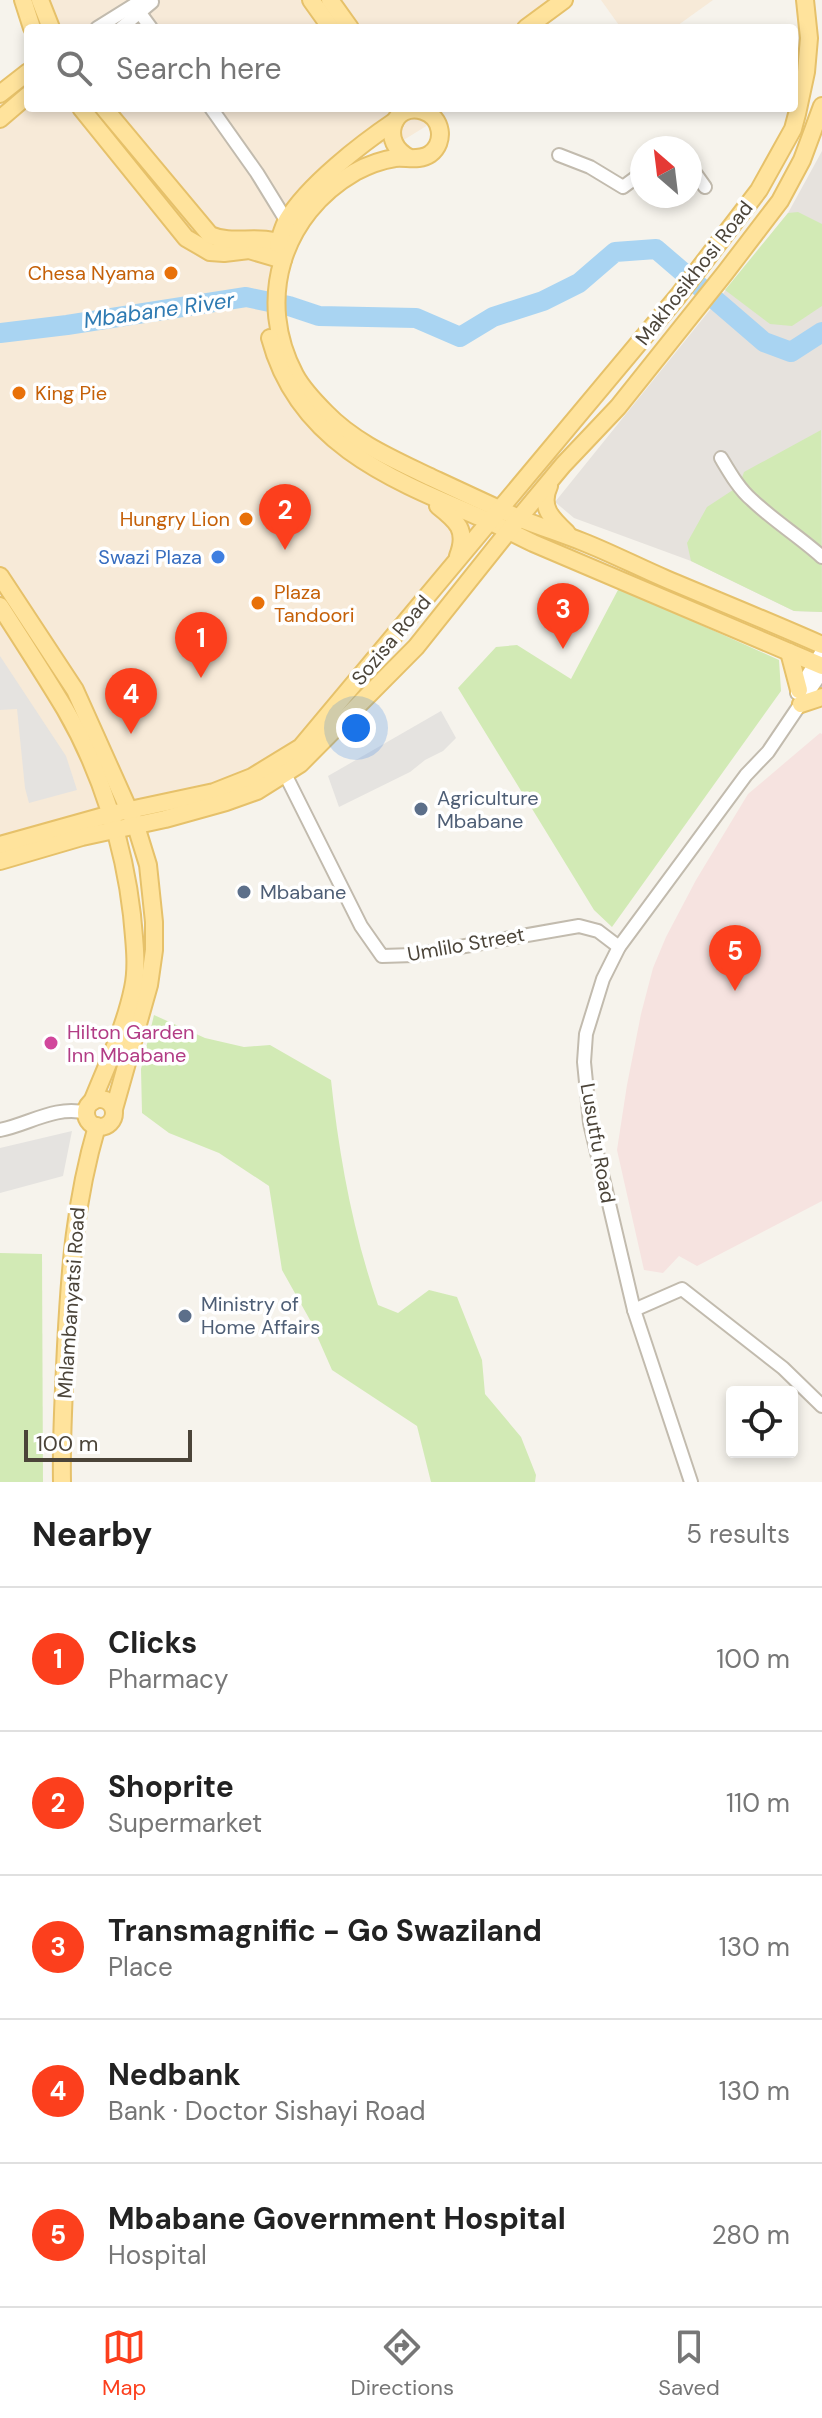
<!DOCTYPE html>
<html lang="en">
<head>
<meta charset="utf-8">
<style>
	:root { --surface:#fff; --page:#f6f6f6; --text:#222; --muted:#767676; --line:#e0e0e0; --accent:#fc3f1d }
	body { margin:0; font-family:"DM Sans",sans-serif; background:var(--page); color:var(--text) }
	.controls { position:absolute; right:24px; bottom:24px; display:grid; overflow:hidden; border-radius:8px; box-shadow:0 4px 12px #0003 }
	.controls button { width:72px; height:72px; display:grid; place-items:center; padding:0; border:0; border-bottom:2px solid var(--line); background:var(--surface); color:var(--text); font:40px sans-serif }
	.compass { position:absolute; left:630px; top:136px; width:72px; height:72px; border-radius:50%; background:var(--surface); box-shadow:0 4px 12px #0003; rotate:332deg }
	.scale { position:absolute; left:24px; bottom:20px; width:168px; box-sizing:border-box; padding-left:8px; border:4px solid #4b4439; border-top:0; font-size:22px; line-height:28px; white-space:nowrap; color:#4b4439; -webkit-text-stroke:6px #fff; paint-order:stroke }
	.you { position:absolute; left:356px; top:728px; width:28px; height:28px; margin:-20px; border:6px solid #fff; border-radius:50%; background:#1a73e8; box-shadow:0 0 0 12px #1a73e833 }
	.badge { display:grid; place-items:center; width:52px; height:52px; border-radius:50%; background:var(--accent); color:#fff; font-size:26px; font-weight:700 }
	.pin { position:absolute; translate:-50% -66px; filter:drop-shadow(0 2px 4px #0008) }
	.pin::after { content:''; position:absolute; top:42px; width:28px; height:24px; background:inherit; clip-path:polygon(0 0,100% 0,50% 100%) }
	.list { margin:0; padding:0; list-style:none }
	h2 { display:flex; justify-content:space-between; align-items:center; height:104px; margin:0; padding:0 32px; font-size:34px }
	h2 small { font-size:26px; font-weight:400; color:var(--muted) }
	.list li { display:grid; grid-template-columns:52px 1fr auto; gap:24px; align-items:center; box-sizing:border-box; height:144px; padding:0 32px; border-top:2px solid var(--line) }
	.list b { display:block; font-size:30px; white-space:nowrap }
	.list p { margin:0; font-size:26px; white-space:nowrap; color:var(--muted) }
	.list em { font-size:26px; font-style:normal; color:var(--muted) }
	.icon { flex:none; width:44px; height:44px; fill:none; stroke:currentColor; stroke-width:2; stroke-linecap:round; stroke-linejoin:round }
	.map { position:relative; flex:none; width:822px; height:1482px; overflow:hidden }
	.search { position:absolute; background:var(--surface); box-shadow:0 4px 12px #0003; left:24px; right:24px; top:24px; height:88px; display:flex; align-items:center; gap:20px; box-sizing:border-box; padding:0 28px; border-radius:8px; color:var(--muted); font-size:30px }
	.sheet { height:824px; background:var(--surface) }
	nav { display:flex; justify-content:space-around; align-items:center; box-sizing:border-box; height:112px; border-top:2px solid var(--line); background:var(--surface); font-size:22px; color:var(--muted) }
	nav a { display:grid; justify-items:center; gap:4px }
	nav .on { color:var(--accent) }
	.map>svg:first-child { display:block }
	.commercial { fill:#f7ead8 }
	.industrial { fill:#e6e2dd }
	.medical { fill:#f6e3e0 }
	.green { fill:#d2eab5 }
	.parking { fill:#e5e3e0 }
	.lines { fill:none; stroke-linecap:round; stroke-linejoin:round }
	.river { stroke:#a9d4f2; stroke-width:20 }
	.minor-casing { stroke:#c2bbae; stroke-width:16 }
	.major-casing { stroke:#e6c16a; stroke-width:20 }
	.minor { stroke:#fff; stroke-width:12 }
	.major { stroke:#ffe39c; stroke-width:16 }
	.food-dot { fill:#e8710a; stroke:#fff; stroke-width:3 }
	.shop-dot { fill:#3f7fe0; stroke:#fff; stroke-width:3 }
	.service-dot { fill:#5c6f8a; stroke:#fff; stroke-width:3 }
	.hotel-dot { fill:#d1479c; stroke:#fff; stroke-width:3 }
	.labels { text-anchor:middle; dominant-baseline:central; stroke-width:7; stroke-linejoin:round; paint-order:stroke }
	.food-label { font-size:20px; fill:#c56008; stroke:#fff; text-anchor:end }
	.street-label { font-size:20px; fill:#4b4439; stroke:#fff }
	.shop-label { font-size:20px; fill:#366cbe; stroke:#fff; text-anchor:end }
	.service-label { font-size:20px; fill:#4e5e75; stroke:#fff; text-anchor:start }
	.hotel-label { font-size:20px; fill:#b23c85; stroke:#fff; text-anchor:start }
	.water-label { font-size:22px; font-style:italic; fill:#2e7ab2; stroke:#fff }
</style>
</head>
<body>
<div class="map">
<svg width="822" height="1482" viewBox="0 0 822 1482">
	<rect width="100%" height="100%" fill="#f6f3ec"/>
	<g class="commercial">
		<polygon points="23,0 564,0 526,28 32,28"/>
		<polygon points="601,0 713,0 674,28 621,28"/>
		<polygon points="28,71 28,108 441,108 436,120 394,146 375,143 309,194 278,242 267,309 269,334 342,447 489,521 327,717 252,777 0,845 0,89"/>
	</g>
	<polygon class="industrial" points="822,151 822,612 794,611 691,561 574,518 555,502 788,213"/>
	<polygon class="medical" points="820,733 822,734 822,1201 697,1266 679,1256 663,1273 644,1270 617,1150 627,1085 641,1014 653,968 666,937 696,880 748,794"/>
	<g class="green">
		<polygon points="798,212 822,224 822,306 792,326 770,324 725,290 788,213"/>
		<polygon points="821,430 822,612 794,611 691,561 687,543 707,507 739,486 744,472"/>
		<polygon points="619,588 779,660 781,691 612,927 594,910 458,688 496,647 517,645 571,679"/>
		<path d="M154,1015l51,23 39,9 26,-2 61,35c8,76 22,152 47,225l20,8 31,-23 28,7 25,63 3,34 36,43 15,38 -1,7h-104l-14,-56 -85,-56 -22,-50 -28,-50 -13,-84 -50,-33 -50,-20 -27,-20 -1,-44z"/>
		<polygon points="0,1253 42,1254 43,1482 0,1482"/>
	</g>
	<g class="parking">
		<polygon points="0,656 66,756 77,790 29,803 25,788 17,709 0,710"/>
		<polygon points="441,711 456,738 443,751 425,760 410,772 339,807 328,776"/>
		<polygon points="72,1131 63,1176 0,1193 0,1148"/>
	</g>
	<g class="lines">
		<polyline class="river" points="0,333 67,325 246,297 289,306 319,316 416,318 460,337 493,317 543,301 579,283 615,252 656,249 764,342 791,352 822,332"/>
		<defs>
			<g id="minor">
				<polyline points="140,13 151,28"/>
				<polyline points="97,28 134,5 149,0"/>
				<polyline points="121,28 152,2"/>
				<polyline points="211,108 257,173 289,225"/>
				<polyline points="559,155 590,167 623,187 642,173"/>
				<polyline points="690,166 705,187"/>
				<path d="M721,458c9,15 18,31 31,42 22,21 48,37 70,57"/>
				<polyline points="797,693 822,651"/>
				<polyline points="281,766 361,926 382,956 414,955 579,926 598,931 619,947"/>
				<path d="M0,1130c30,-6 55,-25 87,-17"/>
				<polyline points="634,1310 682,1289 783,1368 822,1406"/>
				<polyline points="691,1482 634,1310 590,1123 584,1062 586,1034 603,979 619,947 746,775 768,752 822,672"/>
			</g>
			<g id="major">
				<polyline points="23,0 32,28"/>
				<polyline points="40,0 51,28"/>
				<polyline points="311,0 331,28"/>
				<polyline points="330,0 350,28"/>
				<polyline points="526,28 564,0"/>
				<polyline points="0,94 28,72"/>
				<polyline points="81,108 186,238 210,252 224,253 249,250 283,260"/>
				<path d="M104,108l106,127c25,11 49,-3 77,11"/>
				<polyline points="0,119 28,95"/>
				<path d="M410,158c-32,-15 -17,-57 13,-47 19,6 23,31 7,43 -10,7 -23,3 -35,4 -13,2 -29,8 -40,14 -73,42 -100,128 -60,203 7,13 20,27 31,38 28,29 65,45 102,63 30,14 62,29 93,43 20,8 42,15 62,23 28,11 55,25 83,37 52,22 104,43 156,66"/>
				<path d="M278,244c3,-8 5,-17 9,-24 21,-35 74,-76 108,-99"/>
				<path d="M270,338c28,106 122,142 214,181 16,7 32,16 49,24l289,123"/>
				<path d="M549,486c-10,21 3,33 18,47"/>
				<path d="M438,506c19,15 30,24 20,50"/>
				<polyline points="0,576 75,690 136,826 148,865 154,922 154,950 149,985 114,1109"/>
				<path d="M0,606c22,34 44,68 65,103 36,62 59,136 67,206 2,24 6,50 1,73 -8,39 -26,77 -41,114"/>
				<polyline points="789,652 799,690"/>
				<polyline points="801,704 822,697"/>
				<polyline points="0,845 111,814 214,792 252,777 301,747 678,296 759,190 793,129 797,114 806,72 809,38 805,0"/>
				<polyline points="0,861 82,837 165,819 226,802 257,791 300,764 416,647 519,518 563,465 618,407 725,273 780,201 802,160 822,106"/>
				<circle cx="100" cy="1113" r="14"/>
				<path d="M62,1482c-1,-45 2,-91 4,-136 4,-77 9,-145 31,-220"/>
			</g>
		</defs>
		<use href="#minor" class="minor-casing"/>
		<use href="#major" class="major-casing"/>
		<use href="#minor" class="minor"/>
		<use href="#major" class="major"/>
	</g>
	<g class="food-dot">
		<circle cx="171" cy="273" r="8"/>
		<circle cx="19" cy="393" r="8"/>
		<circle cx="246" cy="519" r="8"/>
		<circle cx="258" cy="603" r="8"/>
	</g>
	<circle class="shop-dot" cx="218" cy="557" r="8"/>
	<g class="service-dot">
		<circle cx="421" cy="809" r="8"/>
		<circle cx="244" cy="892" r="8"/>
		<circle cx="185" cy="1316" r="8"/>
	</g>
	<circle class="hotel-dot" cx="51" cy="1043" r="8"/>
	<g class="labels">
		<g class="food-label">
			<text x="155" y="273">Chesa Nyama</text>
			<text x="35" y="393" text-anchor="start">King Pie</text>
			<text x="230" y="519">Hungry Lion</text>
			<text x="274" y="592" text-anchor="start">Plaza<tspan x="274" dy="23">Tandoori</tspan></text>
		</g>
		<g class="street-label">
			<text transform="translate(694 273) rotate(-52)">Makhosikhosi Road</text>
			<text transform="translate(391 640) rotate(-50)">Sozisa Road</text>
			<text transform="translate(466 944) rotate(-10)">Umlilo Street</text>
			<text transform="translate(598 1143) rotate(80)">Lusutfu Road</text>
			<text transform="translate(71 1303) rotate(-86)">Mhlambanyatsi Road</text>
		</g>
		<g class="shop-label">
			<text x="202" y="557">Swazi Plaza</text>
		</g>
		<g class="service-label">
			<text x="437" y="798">Agriculture<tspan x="437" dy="23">Mbabane</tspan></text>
			<text x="260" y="892">Mbabane</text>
			<text x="201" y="1304">Ministry of<tspan x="201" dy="23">Home Affairs</tspan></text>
		</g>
		<g class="hotel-label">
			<text x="67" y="1032">Hilton Garden<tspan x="67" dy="23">Inn Mbabane</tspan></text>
		</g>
		<g class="water-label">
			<text transform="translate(159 310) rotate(-8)">Mbabane River</text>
		</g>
	</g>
</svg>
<div class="controls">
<button><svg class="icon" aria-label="locate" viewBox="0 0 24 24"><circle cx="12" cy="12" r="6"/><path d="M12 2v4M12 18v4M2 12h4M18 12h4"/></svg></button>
</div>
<svg class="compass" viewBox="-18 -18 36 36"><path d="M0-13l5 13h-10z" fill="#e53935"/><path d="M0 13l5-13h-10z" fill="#767676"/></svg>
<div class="scale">100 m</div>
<div class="you"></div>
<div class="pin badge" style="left:201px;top:678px">1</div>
<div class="pin badge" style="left:285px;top:550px">2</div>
<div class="pin badge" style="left:563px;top:649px">3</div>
<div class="pin badge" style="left:131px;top:734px">4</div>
<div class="pin badge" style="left:735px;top:991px">5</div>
<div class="search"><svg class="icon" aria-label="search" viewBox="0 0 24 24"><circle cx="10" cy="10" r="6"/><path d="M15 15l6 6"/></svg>Search here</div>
</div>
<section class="sheet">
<h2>Nearby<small>5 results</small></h2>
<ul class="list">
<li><span class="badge">1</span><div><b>Clicks</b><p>Pharmacy</p></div><em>100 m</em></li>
<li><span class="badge">2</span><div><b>Shoprite</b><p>Supermarket</p></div><em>110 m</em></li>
<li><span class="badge">3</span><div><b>Transmagnific - Go Swaziland</b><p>Place</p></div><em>130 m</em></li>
<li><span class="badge">4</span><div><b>Nedbank</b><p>Bank · Doctor Sishayi Road</p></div><em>130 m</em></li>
<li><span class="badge">5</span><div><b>Mbabane Government Hospital</b><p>Hospital</p></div><em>280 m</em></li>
</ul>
</section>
<nav>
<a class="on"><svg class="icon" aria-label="map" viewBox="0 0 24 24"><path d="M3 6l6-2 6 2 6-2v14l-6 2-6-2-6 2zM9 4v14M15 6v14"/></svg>Map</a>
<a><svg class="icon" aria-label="directions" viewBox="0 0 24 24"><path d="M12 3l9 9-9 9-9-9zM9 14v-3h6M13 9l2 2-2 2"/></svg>Directions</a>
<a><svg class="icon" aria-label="saved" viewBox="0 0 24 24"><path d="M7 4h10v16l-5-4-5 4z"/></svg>Saved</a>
</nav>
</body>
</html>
